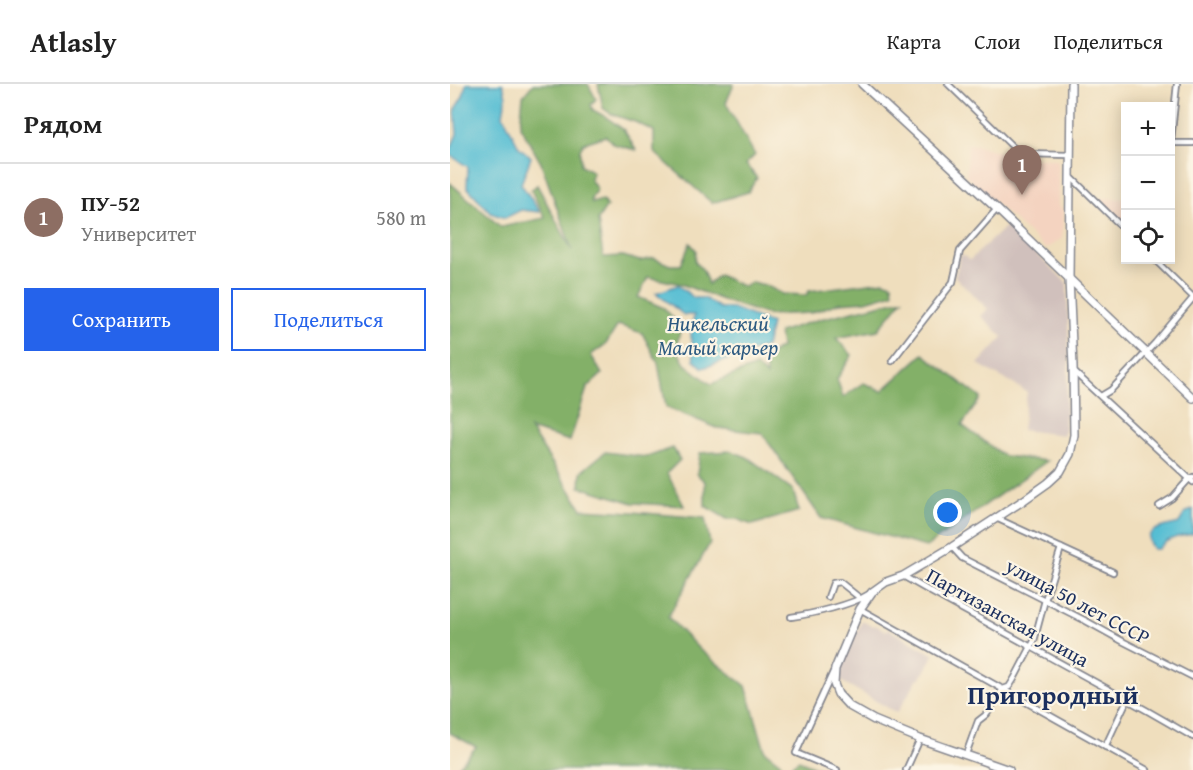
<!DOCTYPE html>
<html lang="ru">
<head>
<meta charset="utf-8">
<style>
	:root { --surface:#fff; --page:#f6f6f6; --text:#222; --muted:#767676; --line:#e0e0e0; --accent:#2563eb }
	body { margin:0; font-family:"Gentium Book Plus",serif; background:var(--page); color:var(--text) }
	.controls { position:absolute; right:18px; top:18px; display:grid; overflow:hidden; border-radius:0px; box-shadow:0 3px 15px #0003 }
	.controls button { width:54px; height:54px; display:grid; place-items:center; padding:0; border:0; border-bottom:2px solid var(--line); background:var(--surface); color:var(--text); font:30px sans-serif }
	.you { position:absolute; left:498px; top:429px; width:21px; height:21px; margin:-15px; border:4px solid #fff; border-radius:50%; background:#1a73e8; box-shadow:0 0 0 9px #1a73e833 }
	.badge { display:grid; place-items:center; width:39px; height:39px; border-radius:50%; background:var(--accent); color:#fff; font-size:20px; font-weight:700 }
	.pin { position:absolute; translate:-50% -50px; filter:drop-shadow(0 2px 3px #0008) }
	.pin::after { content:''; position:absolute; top:32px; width:21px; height:18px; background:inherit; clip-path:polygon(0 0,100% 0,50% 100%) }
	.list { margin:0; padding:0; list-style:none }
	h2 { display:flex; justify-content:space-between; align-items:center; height:78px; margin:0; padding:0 24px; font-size:26px }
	h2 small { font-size:20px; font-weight:400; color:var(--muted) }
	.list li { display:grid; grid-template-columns:39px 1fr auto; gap:18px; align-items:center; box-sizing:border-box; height:108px; padding:0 24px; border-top:2px solid var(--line) }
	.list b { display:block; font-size:22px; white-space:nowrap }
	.list p { margin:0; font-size:20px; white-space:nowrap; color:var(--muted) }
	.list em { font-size:20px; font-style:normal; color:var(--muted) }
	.actions { display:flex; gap:12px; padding:18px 24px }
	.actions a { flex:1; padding:14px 0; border:2px solid var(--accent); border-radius:0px; text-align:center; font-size:21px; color:var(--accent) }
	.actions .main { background:var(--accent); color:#fff }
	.icon { flex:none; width:33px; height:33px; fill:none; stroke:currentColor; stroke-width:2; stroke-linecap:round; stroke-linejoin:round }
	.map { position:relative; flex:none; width:743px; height:686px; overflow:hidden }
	header { display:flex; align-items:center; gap:36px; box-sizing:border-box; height:84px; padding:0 30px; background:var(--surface); border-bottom:2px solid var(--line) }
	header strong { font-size:28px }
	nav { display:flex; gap:33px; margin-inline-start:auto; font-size:21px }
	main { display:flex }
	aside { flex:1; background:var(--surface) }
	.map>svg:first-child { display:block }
	.built { fill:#f4d3c0 }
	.industrial { fill:#d0c0bc }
	.forest { fill:#83b068; stroke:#4f7063; stroke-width:1.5 }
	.water { fill:#56bed3; stroke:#387698; stroke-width:1.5 }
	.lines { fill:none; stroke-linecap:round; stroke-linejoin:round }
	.street-casing { stroke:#85868e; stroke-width:8 }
	.secondary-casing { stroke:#85868e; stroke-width:10 }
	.street { stroke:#fff; stroke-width:4.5 }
	.secondary { stroke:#fff; stroke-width:7 }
	.labels { text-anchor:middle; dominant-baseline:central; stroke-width:4.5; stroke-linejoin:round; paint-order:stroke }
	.street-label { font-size:20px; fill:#1b2f5e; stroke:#fcf5e5 }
	.water-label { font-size:21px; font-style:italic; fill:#2d5a81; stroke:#fcf5e5 }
	.district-label { font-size:26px; font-weight:bold; fill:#1b2f5e; stroke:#fcf5e5 }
</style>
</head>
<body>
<header>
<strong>Atlasly</strong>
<nav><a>Карта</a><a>Слои</a><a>Поделиться</a></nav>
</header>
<main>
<aside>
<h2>Рядом<small></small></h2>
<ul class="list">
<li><span class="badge" style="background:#8d6e63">1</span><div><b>ПУ-52</b><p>Университет</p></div><em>580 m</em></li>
</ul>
<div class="actions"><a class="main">Сохранить</a><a>Поделиться</a></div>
</aside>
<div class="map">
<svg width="743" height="686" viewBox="0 0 743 686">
	<rect width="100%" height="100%" fill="#fcf5e5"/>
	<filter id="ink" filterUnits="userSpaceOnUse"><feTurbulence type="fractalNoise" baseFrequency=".0167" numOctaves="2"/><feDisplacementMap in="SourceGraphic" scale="12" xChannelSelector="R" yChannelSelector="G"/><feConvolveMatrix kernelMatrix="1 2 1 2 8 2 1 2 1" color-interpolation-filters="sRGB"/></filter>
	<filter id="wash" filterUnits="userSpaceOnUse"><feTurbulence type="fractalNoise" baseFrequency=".008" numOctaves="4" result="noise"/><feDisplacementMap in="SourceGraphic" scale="24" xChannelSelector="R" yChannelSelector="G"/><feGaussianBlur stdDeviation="1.35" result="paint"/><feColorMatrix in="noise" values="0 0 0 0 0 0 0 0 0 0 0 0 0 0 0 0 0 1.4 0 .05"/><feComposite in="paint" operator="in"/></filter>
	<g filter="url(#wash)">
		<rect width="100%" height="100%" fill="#efdebd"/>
		<g class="built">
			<polygon points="518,60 525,61 575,75 603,75 608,77 608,122 613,125 612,154 596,165 516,92"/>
			<polygon points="650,114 675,115 675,142 650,118"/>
		</g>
		<g class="industrial">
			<polygon points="556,142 617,199 619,275 614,351 572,346 577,308 528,280 553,253 531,232 538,225 505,193 511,170 520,176"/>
			<polygon points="412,537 422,542 425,541 436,547 438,545 484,571 470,595 468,594 447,629 391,597 389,586"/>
		</g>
		<g class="forest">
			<polygon points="83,0 138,0 146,15 141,21 143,26 156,33 174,46 186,66 163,60 156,52 134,59 130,66 131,81 143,88 140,95 147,105 141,115 142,119 152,116 157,122 148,136 153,173 173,172 190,177 204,174 220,181 231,181 240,159 246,166 245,178 253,186 258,200 269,191 294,203 301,198 315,201 333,210 356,211 359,207 434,197 442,200 443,209 416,217 389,219 361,229 318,231 275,217 231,200 198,193 188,213 214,224 231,243 226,264 235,280 261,300 306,282 316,292 315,273 331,263 329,248 370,235 453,215 428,246 386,254 402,271 387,295 393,313 414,299 432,307 473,270 531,314 512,341 554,372 597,377 476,463 371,434 312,349 267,344 216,323 208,279 192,249 168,241 156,260 141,271 152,290 137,304 120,357 80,345 132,425 182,428 255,434 260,459 218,533 250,566 296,602 315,667 337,684 349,676 372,686 8,686 8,683 26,663 0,649 0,99 51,143 95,134 81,106 87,101 122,166 91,79 70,42 73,12"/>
			<polygon points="148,0 284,0 276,19 305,71 296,80 307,94 298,108 262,119 204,68 204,47 185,38 161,30 153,24"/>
			<polygon points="223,364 230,376 217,389 234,422 183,419 130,403 131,388 155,368 197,373"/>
			<polygon points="281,367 297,373 343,406 349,427 302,441 287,435 277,435 255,422 255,398 247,390 250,369"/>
		</g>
		<g class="water">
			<polygon points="16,0 53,0 56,13 53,31 69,63 81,73 71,100 90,128 71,126 55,134 41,129 17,103 18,83 0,71 0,66 7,50 5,25 13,12"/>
			<polygon points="228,201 244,214 254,214 270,224 282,224 321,239 316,263 253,284 244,276 241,251 244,231 234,231 206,209"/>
			<path d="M743,425v25c-13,2 -26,4 -35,15h-5c-15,-21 14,-22 26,-26l6,-10z"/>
		</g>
	</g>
	<g filter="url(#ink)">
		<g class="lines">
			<defs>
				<g id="street">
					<polyline points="498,0 565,65 574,70 620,71"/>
					<polyline points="722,59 743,59"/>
					<polyline points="720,66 727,0"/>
					<polyline points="620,92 676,147"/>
					<polyline points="705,176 743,213"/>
					<polyline points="442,277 503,198 510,167 547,125"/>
					<polyline points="623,287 743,398"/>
					<polyline points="651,312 661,306 705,259 743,214"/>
					<polyline points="709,422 722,414 739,395 743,393"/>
					<polyline points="546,434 663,488"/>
					<polyline points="502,463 512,474 636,537 674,558 743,593"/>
					<polyline points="453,492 481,508 696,626 743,653"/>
					<polyline points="378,513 383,499 390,498 411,515"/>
					<polyline points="410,525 697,686"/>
					<path d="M341,533c21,-3 61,-12 78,-23"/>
					<polyline points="383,588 346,669 387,686"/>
					<polyline points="655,663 677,616"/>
					<polyline points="516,670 528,637 537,630 553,605 559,603 564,595 584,557 595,516 611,464"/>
					<polyline points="456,686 470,655"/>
				</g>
				<g id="secondary">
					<polyline points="412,0 547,125 743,314"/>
					<polyline points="559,686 470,655 424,636 399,622 388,610 384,600 385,585 410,525 422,508 436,498 453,492 502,463 574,416 598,399 610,388 620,370 624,351 623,282 619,195 621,0"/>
				</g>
			</defs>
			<use href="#street" class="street-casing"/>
			<use href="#secondary" class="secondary-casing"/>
			<use href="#street" class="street"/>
			<use href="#secondary" class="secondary"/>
		</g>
	</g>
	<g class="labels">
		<g class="street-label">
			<text transform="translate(628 517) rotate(28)">улица 50 лет СССР</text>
			<text transform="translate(558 533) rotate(29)">Партизанская улица</text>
		</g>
		<g class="water-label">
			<text x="268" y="239">Никельский<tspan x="268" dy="24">Малый карьер</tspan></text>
		</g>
		<g class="district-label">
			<text x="603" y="610">Пригородный</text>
		</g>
	</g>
</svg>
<div class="controls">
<button>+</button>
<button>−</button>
<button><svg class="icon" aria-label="locate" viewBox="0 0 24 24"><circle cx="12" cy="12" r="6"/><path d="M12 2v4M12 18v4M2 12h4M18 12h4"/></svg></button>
</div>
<div class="you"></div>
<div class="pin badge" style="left:572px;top:111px;background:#8d6e63">1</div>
</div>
</main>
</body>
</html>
